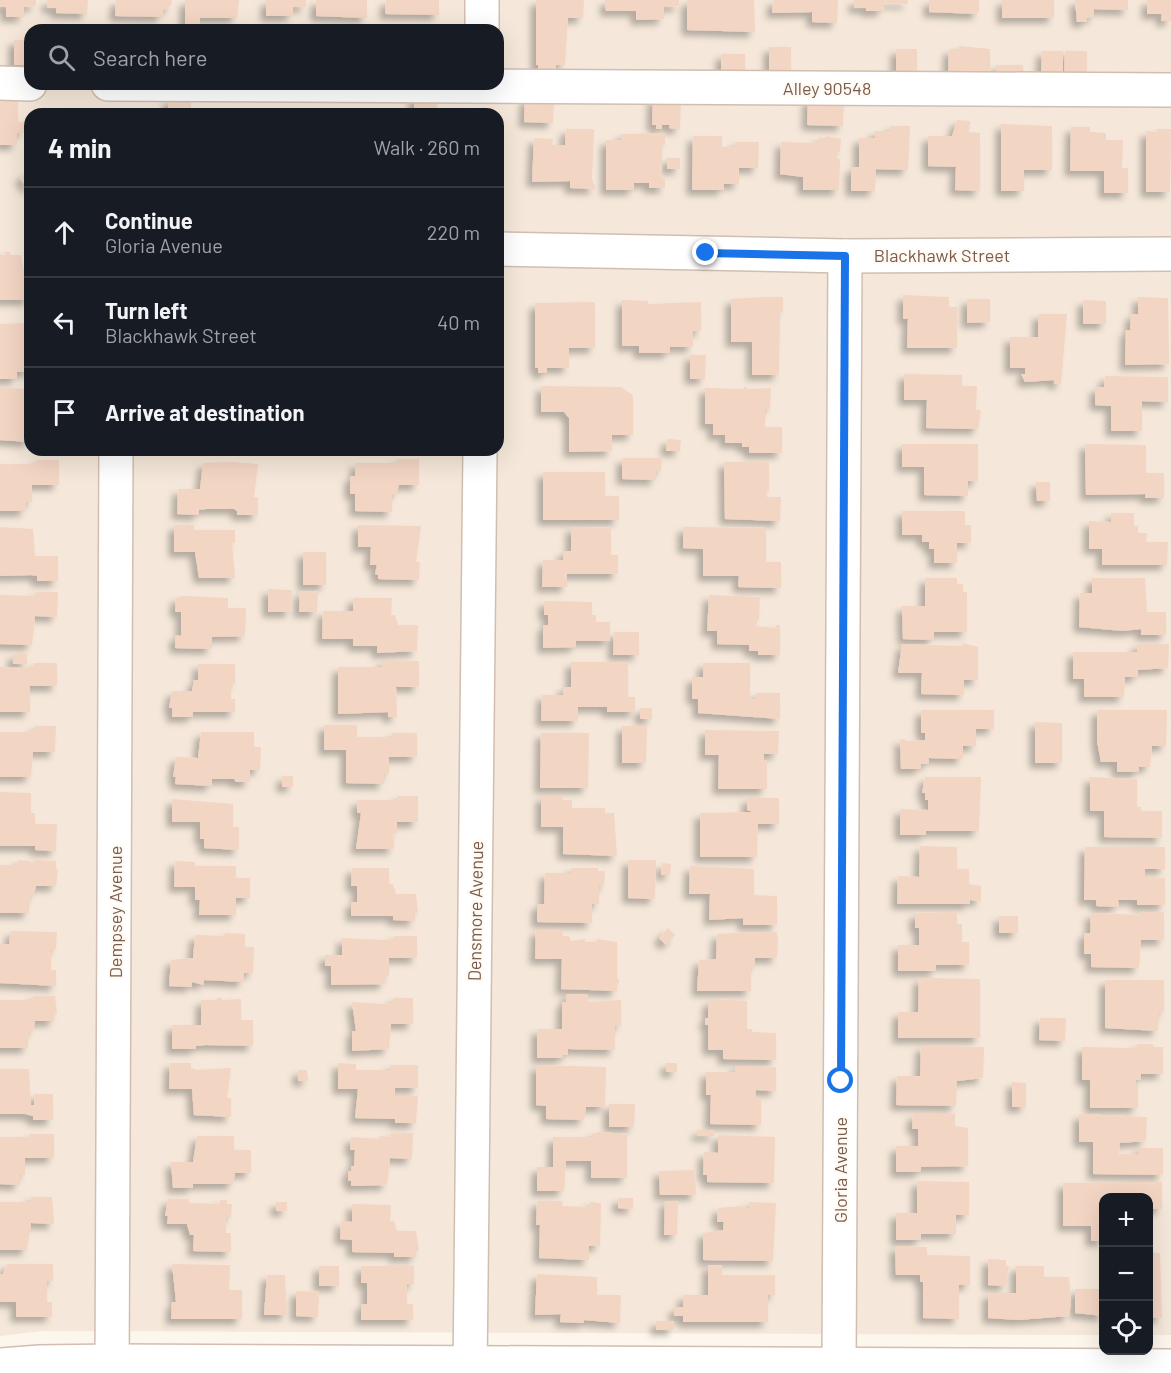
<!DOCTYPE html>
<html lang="en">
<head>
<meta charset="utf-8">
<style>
	:root { --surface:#171b24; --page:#242831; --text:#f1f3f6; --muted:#9ea1a6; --line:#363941 }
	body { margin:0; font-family:Barlow,sans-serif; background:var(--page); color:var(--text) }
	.controls { position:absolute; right:18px; bottom:18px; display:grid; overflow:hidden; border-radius:12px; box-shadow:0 6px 24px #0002 }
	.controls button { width:54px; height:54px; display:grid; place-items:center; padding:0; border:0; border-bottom:2px solid var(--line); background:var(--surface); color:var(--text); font:30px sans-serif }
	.stop { position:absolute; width:18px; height:18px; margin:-14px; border:4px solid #1a73e8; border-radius:50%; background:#fff }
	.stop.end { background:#1a73e8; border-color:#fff; box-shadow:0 2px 6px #0008 }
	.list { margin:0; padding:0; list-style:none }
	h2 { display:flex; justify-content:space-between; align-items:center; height:78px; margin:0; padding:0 24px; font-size:26px }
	h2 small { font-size:20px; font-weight:400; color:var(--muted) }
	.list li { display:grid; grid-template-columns:39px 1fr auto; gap:18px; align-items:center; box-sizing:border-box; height:90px; padding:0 24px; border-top:2px solid var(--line) }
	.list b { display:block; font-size:22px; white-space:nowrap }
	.list p { margin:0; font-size:20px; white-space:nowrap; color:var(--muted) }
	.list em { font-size:20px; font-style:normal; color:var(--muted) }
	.icon { flex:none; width:33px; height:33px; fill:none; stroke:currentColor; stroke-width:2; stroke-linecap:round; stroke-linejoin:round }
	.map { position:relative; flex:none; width:1171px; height:1373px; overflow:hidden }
	.search { position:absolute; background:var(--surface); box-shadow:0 6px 24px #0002; left:24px; top:24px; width:480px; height:66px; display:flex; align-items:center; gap:15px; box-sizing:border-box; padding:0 21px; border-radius:18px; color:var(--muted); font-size:22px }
	.panel { position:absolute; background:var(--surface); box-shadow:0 6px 24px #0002; left:24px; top:108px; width:480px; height:348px; border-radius:18px }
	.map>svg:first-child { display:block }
	.residential { fill:#f5e8da; fill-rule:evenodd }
	.building { fill:#f3d5c3; filter:url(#shadow) }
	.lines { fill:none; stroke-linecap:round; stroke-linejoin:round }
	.minor-casing { stroke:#d1beb0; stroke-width:36 }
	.minor { stroke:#fff; stroke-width:33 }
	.route { stroke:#1a73e8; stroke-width:8 }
	.labels { text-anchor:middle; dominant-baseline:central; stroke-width:4.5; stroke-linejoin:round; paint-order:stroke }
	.street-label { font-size:18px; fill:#7a5c4d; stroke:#fffaf3 }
</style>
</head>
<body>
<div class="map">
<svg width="1171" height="1373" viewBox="0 0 1171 1373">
	<defs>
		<filter id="shadow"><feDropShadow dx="-5.5" dy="5.5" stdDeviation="3" flood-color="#0004"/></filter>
	</defs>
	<rect width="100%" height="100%" fill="#fdf6ec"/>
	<path class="residential" d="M0,0h1171v1335h-22l-1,-137h-44l-1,137 -1060,-4 -43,5zM30,30h468v54h-468zM30,114h468v336h-468z"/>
	<g class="building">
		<polygon points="0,0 36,0 36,6 24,7 24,17 6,17 6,7 0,7"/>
		<polygon points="47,0 88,0 87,14 56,13 56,8 47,8"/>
		<polygon points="116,0 172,0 171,6 163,10 163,17 115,16"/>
		<polygon points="185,0 239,0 237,18 200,18 200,28 185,28"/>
		<polygon points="266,0 306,0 306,7 293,7 293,16 266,16"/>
		<polygon points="316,0 367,0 367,18 316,16"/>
		<polygon points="386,0 439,0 439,15 385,14"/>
		<polygon points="536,0 584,0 583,18 568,18 565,65 556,65 556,72 538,71 538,65 536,65"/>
		<polygon points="605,0 679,0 679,6 664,7 664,19 636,20 636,11 606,11"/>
		<polygon points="687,0 754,0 755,32 687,30"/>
		<polygon points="773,0 838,0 837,23 812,22 812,12 772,13"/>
		<polygon points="854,0 908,0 908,4 884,3 883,11 866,11 866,8 854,8"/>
		<polygon points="929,0 979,0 979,11 977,14 929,12"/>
		<rect x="1002" y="0" width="52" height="18"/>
		<polygon points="1075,0 1128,0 1128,10 1094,9 1094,18 1087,18 1087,22 1077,22"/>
		<polygon points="1147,0 1171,0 1171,21 1161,21 1162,14 1147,14"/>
		<rect x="14" y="40" width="16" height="25"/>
		<polygon points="959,46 990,49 990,72 948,72 949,49 959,49"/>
		<rect x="769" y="47" width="22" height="25"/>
		<rect x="896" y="49" width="21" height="23"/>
		<polygon points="1042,51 1063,51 1063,74 1041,74"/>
		<polygon points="1065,51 1087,51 1087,74 1064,74"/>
		<rect x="721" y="54" width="24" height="18"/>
		<polygon points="996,65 1023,65 1024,74 996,74"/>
		<polygon points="414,96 436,96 438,114 414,114"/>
		<polygon points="525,98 554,99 553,123 524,122"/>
		<polygon points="653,98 681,98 680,129 669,128 670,125 662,125 662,129 656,129 656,125 652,125"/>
		<rect x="168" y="99" width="23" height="15"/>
		<polygon points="808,99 844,100 843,126 807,125"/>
		<polygon points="0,100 18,100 18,122 24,122 24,133 17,133 17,145 0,145"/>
		<polygon points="287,109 302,111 302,114 250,114 250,111 285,112"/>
		<polygon points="957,120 970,121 969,132 980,133 980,191 955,190 956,167 928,166 928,136 952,136"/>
		<polygon points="1001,124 1052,126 1052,170 1024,170 1024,191 1001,191"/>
		<polygon points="890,126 910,126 908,170 876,169 875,191 851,191 851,167 859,167 859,138 875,138 875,131 890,131"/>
		<polygon points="1071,127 1090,127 1090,132 1106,133 1106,140 1123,140 1122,168 1128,168 1128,193 1104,193 1104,171 1070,171"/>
		<polygon points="566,129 594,129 592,179 596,189 570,188 570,181 532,182 534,138 553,139 552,145 565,145"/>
		<polygon points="1157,129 1171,129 1170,192 1146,192 1146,131 1157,132"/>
		<polygon points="665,133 665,145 662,145 662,179 665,179 665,188 649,188 649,183 634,183 634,190 606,190 606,140 621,140 621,134"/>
		<polygon points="693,136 722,136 722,147 735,147 735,142 759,142 758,168 739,168 739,184 724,184 724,190 692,190"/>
		<polygon points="826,136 841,139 840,152 837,152 837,159 840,159 839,190 803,190 803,177 780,174 781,142 818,143 818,138 826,138"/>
		<rect x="667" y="158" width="13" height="11"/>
		<polygon points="30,170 30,191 20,178"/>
		<polygon points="5,252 10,252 10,255 21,255 26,281 30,281 30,300 0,300 0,255 5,255"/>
		<polygon points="903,295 949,297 949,307 957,307 957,348 907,348 908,319 903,319"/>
		<polygon points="767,297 783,297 783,312 780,312 779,375 752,375 752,342 731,342 731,299"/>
		<polygon points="1138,297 1168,298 1169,364 1125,365 1126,330 1130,330 1131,314 1138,314"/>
		<polygon points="967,299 990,299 990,322 967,323"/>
		<polygon points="622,300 648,301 648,304 701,302 701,331 693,331 693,347 670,347 670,353 639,353 639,346 622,346"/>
		<polygon points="1083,300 1106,301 1106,324 1083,324"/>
		<polygon points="595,302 595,348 569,348 569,368 547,368 547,373 538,373 538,368 535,368 535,303"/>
		<polygon points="1038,314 1067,314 1061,384 1054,384 1054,380 1025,382 1021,374 1025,374 1025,368 1010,368 1010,337 1038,337"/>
		<polygon points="30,323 30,372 17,372 17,379 0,379 0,324"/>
		<polygon points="690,355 706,355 705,379 690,379"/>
		<polygon points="904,374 962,375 962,386 977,386 976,410 981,410 978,429 926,428 927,400 904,400"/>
		<polygon points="1105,376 1168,377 1168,402 1142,401 1142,431 1111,431 1111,406 1095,405 1095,387 1104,387"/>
		<polygon points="541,386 621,387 633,395 633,435 612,435 612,451 569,452 569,418 564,412 541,412"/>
		<polygon points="744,386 748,389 771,388 770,409 765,409 765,427 782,427 782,453 749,453 749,447 742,447 742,443 725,443 725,435 713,435 713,424 705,424 705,388 744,389"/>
		<polygon points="0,388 30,389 30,442 0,440"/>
		<polygon points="667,439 681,440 680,451 666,451"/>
		<polygon points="902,444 978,444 978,481 968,481 968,496 924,495 924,467 902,467"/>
		<polygon points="1085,444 1146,445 1146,473 1164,473 1164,498 1145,498 1145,494 1086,495"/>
		<polygon points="622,458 662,458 661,471 656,471 656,480 622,479"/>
		<polygon points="397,459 419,459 419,485 399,485 396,495 392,495 392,512 355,511 355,494 350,494 350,476 355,476 355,463 397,463"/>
		<polygon points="36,460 59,460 59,485 32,485 32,502 26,502 26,511 0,511 0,464 36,464"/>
		<polygon points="232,462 258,464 254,497 258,497 258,515 237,515 237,511 234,509 206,509 199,510 199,515 177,514 178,489 200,489 203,463"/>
		<polygon points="724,462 769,462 769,491 766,491 766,497 781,497 780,521 725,519"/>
		<polygon points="543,472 605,472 605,496 619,496 619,520 543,520"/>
		<polygon points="1036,482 1050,482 1050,501 1037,501"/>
		<polygon points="902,511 965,511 965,525 971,525 971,543 957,543 957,563 934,563 934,549 929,549 929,542 922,542 922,535 902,535"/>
		<polygon points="1111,513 1134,513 1134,526 1138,526 1138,533 1147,533 1146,542 1168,542 1167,565 1102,565 1102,549 1089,549 1089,521 1111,522"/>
		<polygon points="174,525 194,525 194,530 235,530 235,543 232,543 235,578 199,578 195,552 174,552"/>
		<polygon points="358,525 421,526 416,562 420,562 419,580 378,579 378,575 375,574 377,565 370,565 371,547 358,547"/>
		<polygon points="0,527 33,529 35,556 58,556 58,581 37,581 37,576 31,575 0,576"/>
		<polygon points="571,527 611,528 611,555 618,555 618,574 567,574 567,587 542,587 543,560 563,560 563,551 571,551"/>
		<polygon points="683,527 766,528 766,562 781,562 781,588 738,587 739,576 703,576 703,549 683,548"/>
		<rect x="303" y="552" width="23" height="33"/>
		<polygon points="925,578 957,578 957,584 963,584 963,592 967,592 967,632 934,632 934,640 903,639 902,606 925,606"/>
		<polygon points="1092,578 1145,578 1147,612 1166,612 1166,635 1141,635 1141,629 1123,631 1079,627 1080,593 1092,593"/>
		<polygon points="268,589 292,590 291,612 268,612"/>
		<polygon points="300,591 318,592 317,612 299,612"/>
		<polygon points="36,592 58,592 57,617 35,616 32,645 0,644 0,595 36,596"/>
		<polygon points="709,595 760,597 759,620 755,620 755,626 776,628 776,625 780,625 780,655 758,655 758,651 749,651 749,645 717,644 717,631 707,631"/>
		<polygon points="183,596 228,598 228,608 246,608 245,636 212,637 212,649 175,648 175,635 181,636 181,612 175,612 176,598"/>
		<polygon points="353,598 392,598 391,615 395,615 398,625 418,625 417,651 377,653 377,646 353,646 353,639 322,639 323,611 353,611"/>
		<polygon points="544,601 592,602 592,615 596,615 596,622 610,622 610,641 576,641 576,647 543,648 543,625 548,625 548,615 544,615"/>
		<polygon points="614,632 639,632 639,655 613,655"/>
		<polygon points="962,643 978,647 978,680 964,680 964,695 921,694 922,673 898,673 902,644 962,646"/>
		<polygon points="1137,644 1169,644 1168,668 1138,670 1138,677 1125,677 1124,697 1084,697 1084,679 1073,679 1073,652 1137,652"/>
		<rect x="13" y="654" width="14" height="10"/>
		<polygon points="382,661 419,661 419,687 396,687 397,717 388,717 388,712 338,714 338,667 382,667"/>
		<polygon points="571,662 628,662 628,697 635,697 635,712 607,712 607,707 578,707 578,721 541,721 542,695 563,695 563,687 571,687"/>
		<polygon points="34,663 57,663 57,686 30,686 30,712 0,712 0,667 22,668 34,666"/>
		<polygon points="703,663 750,663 750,699 755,699 756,693 780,693 780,719 698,713 698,699 692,699 692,677 703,677"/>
		<polygon points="198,664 235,664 235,684 231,684 231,699 235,699 235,712 193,712 193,717 172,717 172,708 169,708 172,691 192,691 194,680 198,680"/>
		<rect x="640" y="708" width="12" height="11"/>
		<polygon points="921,710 994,710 994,729 976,729 976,746 963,746 963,759 929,758 929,764 921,764 921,769 901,769 900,739 905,739 905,741 925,740 925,733 921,733"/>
		<polygon points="1097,710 1167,710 1166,746 1152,746 1150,767 1139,767 1139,772 1117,772 1117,762 1101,762 1097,741"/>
		<polygon points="1035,722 1062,723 1062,763 1035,763"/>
		<polygon points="324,725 357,725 357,737 392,737 392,733 417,733 417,757 389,757 389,774 384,774 384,784 346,783 346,750 324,750"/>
		<polygon points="35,726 56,726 55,752 33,752 31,777 0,777 0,732 28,732 35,730"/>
		<polygon points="622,726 647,726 646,763 622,763"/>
		<polygon points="705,730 779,731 778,754 764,754 764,760 767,760 767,789 718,789 719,755 705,755"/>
		<polygon points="201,732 254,732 254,747 261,747 260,770 250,770 250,782 236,782 234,779 212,779 212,786 175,784 176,777 173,777 176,757 198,758"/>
		<polygon points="541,733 589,733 588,788 540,788"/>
		<rect x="282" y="776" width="11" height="11"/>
		<polygon points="925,777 981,777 979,831 926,831 926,835 900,835 900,809 928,810 928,800 925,800 925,793 922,793"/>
		<polygon points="1090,777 1137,779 1137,807 1141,807 1141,811 1162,811 1162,838 1104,837 1104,811 1090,811"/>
		<polygon points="0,792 31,793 31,813 35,813 35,824 57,824 56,851 35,850 35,846 0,846"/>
		<polygon points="398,796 418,796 418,822 397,822 397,833 393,833 394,849 356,849 361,813 357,813 357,800 398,800"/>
		<polygon points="541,796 563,796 563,800 572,800 572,808 605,808 605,813 614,813 617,856 563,854 563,827 541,827"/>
		<polygon points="747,798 779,798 779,824 758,824 757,857 700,857 700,813 753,812 747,810"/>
		<polygon points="172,799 233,804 233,827 239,827 239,850 204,848 204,839 200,839 200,822 172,822"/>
		<polygon points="920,846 957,847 957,869 969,869 969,884 981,886 981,901 970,900 970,904 897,904 898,876 919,877"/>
		<polygon points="1085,847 1165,847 1165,869 1145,869 1145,878 1165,878 1165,905 1137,905 1137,900 1118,900 1119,907 1096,906 1096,900 1084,900"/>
		<polygon points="18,860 30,861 30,865 34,865 34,860 56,861 56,869 58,869 56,886 36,886 33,897 30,897 29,913 0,913 0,865 18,865"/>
		<polygon points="628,860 656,860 655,899 628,898"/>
		<polygon points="175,861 195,862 195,866 236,866 236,878 250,878 250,898 236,898 236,915 199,915 200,900 195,900 195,887 174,887"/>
		<polygon points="662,863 671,864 670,875 661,875"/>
		<polygon points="690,866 754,869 754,895 777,896 777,925 743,925 743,918 709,920 710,894 689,894"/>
		<polygon points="352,868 389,868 389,884 393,884 396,894 416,894 418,913 415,913 415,921 393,920 393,916 351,916 351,902 357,902 357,886 351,886"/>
		<polygon points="571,868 598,868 598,871 605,871 604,886 599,886 599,904 592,904 592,923 537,922 537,904 544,904 545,873 571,873"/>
		<polygon points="957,912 957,924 962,924 962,942 969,942 969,965 936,965 936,971 898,971 898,945 919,945 919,928 915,928 915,913"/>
		<polygon points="1140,912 1164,912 1164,940 1141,940 1139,968 1091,967 1091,954 1084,954 1084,933 1090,933 1091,913 1140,915"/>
		<rect x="999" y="916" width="19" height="17"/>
		<polygon points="668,928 675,935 666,945 659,938"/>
		<polygon points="536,930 563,930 563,936 569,936 571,941 585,939 585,942 597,942 597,939 617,942 617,979 619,979 619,984 617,983 617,991 561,989 562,959 535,959"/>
		<polygon points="11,931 57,932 56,949 51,949 51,970 56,970 56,986 0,983 0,949 2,944 9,944"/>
		<polygon points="751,932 777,932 778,940 777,958 755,958 755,967 751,967 751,991 697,991 699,960 716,959 717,934"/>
		<polygon points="225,933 245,934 245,947 254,947 253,973 244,973 244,982 204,980 204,985 192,982 192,987 169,986 171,960 193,958 195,935 224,936"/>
		<polygon points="394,936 417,936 417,958 389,958 389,976 385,976 385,984 331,985 331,966 325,966 325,955 342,955 342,938 382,940 394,939"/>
		<polygon points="919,978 980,979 980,1038 898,1038 898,1012 918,1012"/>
		<polygon points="1105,980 1164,980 1164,1012 1159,1012 1158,1031 1105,1028"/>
		<polygon points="566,994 588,994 588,1002 621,1000 621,1026 615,1026 615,1050 568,1049 568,1055 563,1055 563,1058 537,1058 537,1029 562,1029 562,1002 566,1002"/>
		<polygon points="33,996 55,996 57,1013 55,1013 54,1021 35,1021 33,1031 29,1031 28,1048 0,1048 0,1000 33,1000"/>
		<polygon points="217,998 222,998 222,1000 241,999 241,1020 253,1020 253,1046 206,1045 196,1046 196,1049 172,1049 172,1025 201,1025 201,1000 217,1000"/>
		<polygon points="393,998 413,998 413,1024 391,1024 389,1049 352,1051 352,1031 356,1031 352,1002 385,1004 393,1003"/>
		<polygon points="713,999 747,1001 747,1029 752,1029 752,1032 776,1033 776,1060 723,1059 723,1050 708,1050 708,1025 705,1025 705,1018 708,1018 708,1001 713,1001"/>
		<polygon points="1040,1018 1066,1018 1065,1041 1039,1040"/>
		<polygon points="1137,1044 1153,1044 1153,1047 1163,1047 1163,1074 1141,1074 1141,1080 1136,1080 1136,1086 1138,1086 1138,1108 1090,1108 1090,1080 1082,1080 1082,1047 1132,1048 1137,1047"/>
		<polygon points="921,1046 984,1047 983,1078 957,1081 956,1106 896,1105 897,1076 920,1076"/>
		<polygon points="170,1063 191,1063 191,1068 197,1070 231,1068 227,1098 231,1098 231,1117 194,1115 192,1089 169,1089"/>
		<polygon points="338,1063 356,1064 356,1070 391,1070 391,1065 418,1065 418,1088 395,1088 395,1096 418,1096 416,1123 395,1123 395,1119 355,1118 358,1089 338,1089"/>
		<rect x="666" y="1063" width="11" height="9"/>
		<polygon points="536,1065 606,1067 605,1107 586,1107 584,1120 546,1119 546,1106 536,1105"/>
		<polygon points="735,1066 776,1067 776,1091 756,1090 755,1099 761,1099 761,1125 710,1124 711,1095 706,1095 706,1072 735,1072"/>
		<polygon points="0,1069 29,1069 31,1105 34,1105 34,1094 53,1094 53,1120 33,1120 33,1116 25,1114 0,1114"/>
		<polygon points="298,1070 307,1070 308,1081 298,1081"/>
		<polygon points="1012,1082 1026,1083 1026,1107 1012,1107"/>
		<polygon points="609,1104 635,1104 634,1127 609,1127"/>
		<polygon points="913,1114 955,1114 955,1126 968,1128 968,1166 921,1167 921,1172 896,1172 896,1146 918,1146 918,1129 912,1129"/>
		<polygon points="1079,1114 1147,1117 1146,1141 1120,1143 1119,1154 1139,1154 1139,1148 1163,1148 1163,1175 1093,1174 1093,1142 1079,1142"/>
		<rect x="697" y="1130" width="17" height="6"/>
		<polygon points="599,1132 627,1134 627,1178 591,1178 591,1161 566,1161 564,1191 537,1191 537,1167 553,1167 553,1137 592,1137 592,1134"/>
		<polygon points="391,1133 413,1133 412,1159 390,1158 387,1185 351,1186 351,1181 348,1181 348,1171 351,1171 351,1166 354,1166 355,1150 350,1150 351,1137 379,1139 380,1136 391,1137"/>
		<polygon points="30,1134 54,1134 54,1158 25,1158 25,1175 20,1175 20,1185 0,1184 0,1137 30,1137"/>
		<polygon points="718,1135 775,1137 774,1183 707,1182 707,1175 703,1175 704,1152 718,1153"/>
		<polygon points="197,1136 234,1136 234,1150 251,1150 251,1173 235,1173 233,1184 193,1184 193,1188 173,1188 171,1162 193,1162"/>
		<polygon points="695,1170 696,1195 660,1195 659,1171"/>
		<polygon points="917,1181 969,1182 969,1215 956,1215 956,1234 921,1234 921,1240 896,1240 896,1213 917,1213"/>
		<polygon points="1144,1182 1162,1182 1162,1209 1148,1209 1148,1198 1104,1198 1104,1241 1091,1241 1091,1226 1063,1226 1063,1183"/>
		<polygon points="31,1197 52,1197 54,1224 31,1223 27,1250 0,1250 0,1202 31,1202"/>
		<polygon points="618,1198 633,1198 633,1209 618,1208"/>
		<polygon points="168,1199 189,1199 189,1203 220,1204 220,1200 227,1200 227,1204 232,1204 231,1217 226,1217 226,1233 231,1233 231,1252 193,1251 194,1235 190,1235 187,1224 167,1224 168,1216 165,1216"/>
		<polygon points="537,1201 563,1201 562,1206 589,1207 590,1202 601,1203 600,1246 589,1246 589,1260 539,1258 540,1225 536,1225"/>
		<polygon points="665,1201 678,1201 677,1235 664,1235"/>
		<rect x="276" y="1202" width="11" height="9"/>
		<polygon points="749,1202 776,1203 773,1261 703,1260 703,1233 723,1230 724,1222 717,1222 718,1208 742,1206 749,1209"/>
		<polygon points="352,1204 391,1205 390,1221 394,1221 397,1231 416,1231 419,1251 416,1251 416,1257 394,1257 394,1253 352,1252 352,1240 340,1239 341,1221 352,1222"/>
		<polygon points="895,1246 927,1247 927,1255 970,1256 970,1285 959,1285 959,1319 923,1318 923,1282 920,1282 920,1275 896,1275"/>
		<polygon points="1148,1252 1160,1253 1162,1318 1148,1317"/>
		<polygon points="988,1259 1006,1260 1006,1266 1009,1266 1006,1286 988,1285"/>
		<polygon points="7,1264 53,1264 53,1281 47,1281 47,1302 52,1302 52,1317 16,1317 16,1302 0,1302 0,1274 3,1274"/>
		<polygon points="172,1264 230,1265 229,1290 242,1290 242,1319 171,1319 172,1302 176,1302"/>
		<polygon points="708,1265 722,1265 722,1275 775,1275 775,1295 768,1295 768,1322 683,1322 683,1316 674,1316 674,1307 683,1307 683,1295 708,1295"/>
		<rect x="319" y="1266" width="20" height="20"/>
		<polygon points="361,1266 414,1266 414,1284 407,1284 407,1304 413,1304 413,1320 361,1320 361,1304 367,1304 367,1283 361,1283"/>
		<polygon points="1016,1266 1044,1266 1044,1277 1069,1277 1071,1302 1069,1316 1018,1320 988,1318 988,1293 1016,1293"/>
		<polygon points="537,1274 597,1277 597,1295 621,1295 620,1323 584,1320 584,1323 560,1322 561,1314 535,1315"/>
		<polygon points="267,1275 285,1275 287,1315 264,1315"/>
		<polygon points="1075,1289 1102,1289 1104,1316 1075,1313"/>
		<polygon points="296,1291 319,1292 318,1317 296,1316"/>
		<rect x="656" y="1321" width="18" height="9"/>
	</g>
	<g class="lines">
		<defs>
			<g id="minor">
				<polyline points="482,0 482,30"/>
				<polyline points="0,83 30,84"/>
				<polyline points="108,84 1171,90"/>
				<polyline points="498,249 845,256 1171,254"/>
				<polyline points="839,1364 845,256"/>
				<polyline points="0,1365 40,1362 113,1361 1171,1366"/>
				<polyline points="112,1373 116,450"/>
				<polyline points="470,1373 480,450"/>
			</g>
		</defs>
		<use href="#minor" class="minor-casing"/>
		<use href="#minor" class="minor"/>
	</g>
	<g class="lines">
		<polyline class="route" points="706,253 845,256 841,1081"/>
	</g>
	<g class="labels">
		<g class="street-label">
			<text x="827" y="88">Alley 90548</text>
			<text x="942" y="255">Blackhawk Street</text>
			<text transform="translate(475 911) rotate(-89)">Densmore Avenue</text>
			<text transform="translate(115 912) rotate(-90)">Dempsey Avenue</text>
			<text transform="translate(840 1170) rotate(-90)">Gloria Avenue</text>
		</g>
	</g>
</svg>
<div class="controls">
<button>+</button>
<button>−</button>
<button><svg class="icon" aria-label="locate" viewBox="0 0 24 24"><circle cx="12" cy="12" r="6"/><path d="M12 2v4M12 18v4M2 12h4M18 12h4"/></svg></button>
</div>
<div class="stop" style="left:841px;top:1081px"></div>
<div class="stop end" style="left:706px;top:253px"></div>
<div class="search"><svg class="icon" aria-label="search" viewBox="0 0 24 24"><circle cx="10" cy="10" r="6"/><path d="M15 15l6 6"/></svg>Search here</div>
<section class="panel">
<h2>4 min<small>Walk · 260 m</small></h2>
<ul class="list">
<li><svg class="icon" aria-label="ahead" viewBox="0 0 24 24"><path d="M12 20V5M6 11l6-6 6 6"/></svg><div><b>Continue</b><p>Gloria Avenue</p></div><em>220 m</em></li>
<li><svg class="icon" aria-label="left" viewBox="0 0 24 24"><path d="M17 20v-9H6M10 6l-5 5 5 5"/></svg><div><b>Turn left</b><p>Blackhawk Street</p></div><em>40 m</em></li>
<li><svg class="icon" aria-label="arrive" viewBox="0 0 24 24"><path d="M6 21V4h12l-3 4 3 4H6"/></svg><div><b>Arrive at destination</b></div></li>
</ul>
</section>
</div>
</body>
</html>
